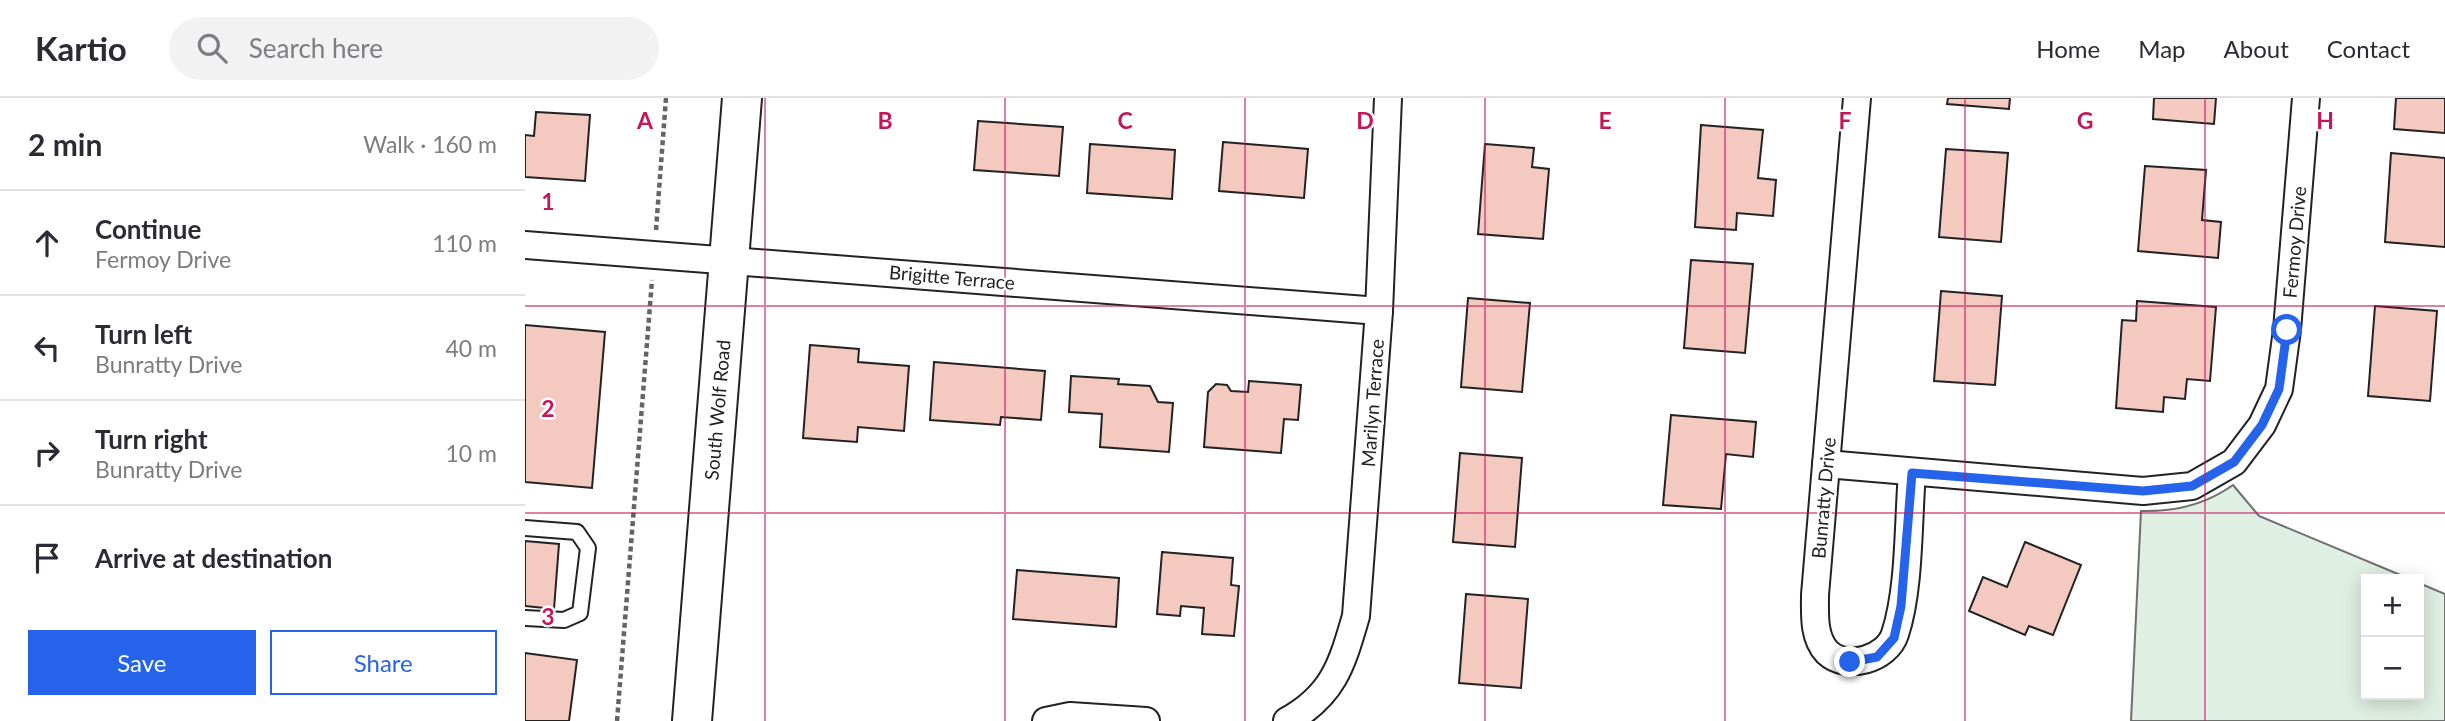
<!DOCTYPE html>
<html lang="en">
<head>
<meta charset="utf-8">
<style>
	:root { --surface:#fff; --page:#f2f2f3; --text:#2b2b33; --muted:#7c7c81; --line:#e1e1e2; --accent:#2563eb }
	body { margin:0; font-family:Lato,sans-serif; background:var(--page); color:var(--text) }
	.controls { position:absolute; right:21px; bottom:21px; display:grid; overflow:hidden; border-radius:0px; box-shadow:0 4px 18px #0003 }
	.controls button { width:63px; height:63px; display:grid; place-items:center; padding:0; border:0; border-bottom:2px solid var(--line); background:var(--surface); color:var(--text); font:35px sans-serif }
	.stop { position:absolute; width:21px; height:21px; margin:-16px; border:5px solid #2563eb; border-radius:50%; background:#fff }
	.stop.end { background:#2563eb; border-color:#fff; box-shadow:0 2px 7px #0008 }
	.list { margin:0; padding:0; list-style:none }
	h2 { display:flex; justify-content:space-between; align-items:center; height:91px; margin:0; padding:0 28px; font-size:30px }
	h2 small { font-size:23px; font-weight:400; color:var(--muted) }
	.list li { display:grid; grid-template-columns:46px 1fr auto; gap:21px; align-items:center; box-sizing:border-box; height:105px; padding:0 28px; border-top:2px solid var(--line) }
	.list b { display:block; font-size:26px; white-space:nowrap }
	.list p { margin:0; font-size:23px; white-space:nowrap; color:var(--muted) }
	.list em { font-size:23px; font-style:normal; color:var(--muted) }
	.actions { display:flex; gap:14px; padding:21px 28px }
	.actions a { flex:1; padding:16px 0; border:2px solid var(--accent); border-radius:0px; text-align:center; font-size:24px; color:var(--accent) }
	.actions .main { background:var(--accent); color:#fff }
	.icon { flex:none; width:38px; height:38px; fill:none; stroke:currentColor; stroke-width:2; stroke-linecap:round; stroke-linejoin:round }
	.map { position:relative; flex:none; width:1920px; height:623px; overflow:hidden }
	header { display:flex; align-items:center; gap:42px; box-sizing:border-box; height:98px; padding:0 35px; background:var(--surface); border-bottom:2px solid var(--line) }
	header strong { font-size:33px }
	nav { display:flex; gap:38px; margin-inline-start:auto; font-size:24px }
	.search { width:490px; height:63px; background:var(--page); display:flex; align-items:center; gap:18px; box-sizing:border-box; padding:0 24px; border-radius:38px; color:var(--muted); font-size:26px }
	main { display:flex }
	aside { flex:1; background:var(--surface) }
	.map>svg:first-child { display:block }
	.green { fill:#e0efe3; stroke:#6f6f6f; stroke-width:2 }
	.building { fill:#f3c9c0; stroke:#222; stroke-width:2 }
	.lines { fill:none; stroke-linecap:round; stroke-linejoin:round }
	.lane-casing { stroke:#222; stroke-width:18 }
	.street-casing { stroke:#222; stroke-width:30 }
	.secondary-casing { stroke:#222; stroke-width:42 }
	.path { stroke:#646464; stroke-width:4.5; stroke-dasharray:5 3.5; stroke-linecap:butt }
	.lane { stroke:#fff; stroke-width:14 }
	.street { stroke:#fff; stroke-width:26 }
	.secondary { stroke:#fff; stroke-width:38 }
	.route { stroke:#2563eb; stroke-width:9 }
	.grid { fill:none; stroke:#c2185b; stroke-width:2; stroke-opacity:0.55 }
	.labels { text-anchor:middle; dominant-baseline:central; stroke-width:5; stroke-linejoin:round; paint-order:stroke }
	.street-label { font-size:19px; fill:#222; stroke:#fff }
	.grid-label { font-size:23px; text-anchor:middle; font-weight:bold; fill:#c2185b; stroke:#fff; stroke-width:5; stroke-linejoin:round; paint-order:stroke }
</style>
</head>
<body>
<header>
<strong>Kartio</strong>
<div class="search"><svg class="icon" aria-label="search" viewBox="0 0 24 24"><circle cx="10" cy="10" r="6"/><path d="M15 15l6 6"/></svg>Search here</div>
<nav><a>Home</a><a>Map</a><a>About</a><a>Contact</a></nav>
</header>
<main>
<aside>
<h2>2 min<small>Walk · 160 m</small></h2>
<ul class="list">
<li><svg class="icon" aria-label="ahead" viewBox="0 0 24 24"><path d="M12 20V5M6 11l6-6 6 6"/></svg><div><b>Continue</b><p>Fermoy Drive</p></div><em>110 m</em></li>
<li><svg class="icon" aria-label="left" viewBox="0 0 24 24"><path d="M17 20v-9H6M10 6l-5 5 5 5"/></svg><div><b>Turn left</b><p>Bunratty Drive</p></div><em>40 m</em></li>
<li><svg class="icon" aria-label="right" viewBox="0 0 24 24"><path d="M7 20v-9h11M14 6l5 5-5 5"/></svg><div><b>Turn right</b><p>Bunratty Drive</p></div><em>10 m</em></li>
<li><svg class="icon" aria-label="arrive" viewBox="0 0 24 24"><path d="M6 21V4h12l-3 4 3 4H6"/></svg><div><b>Arrive at destination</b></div></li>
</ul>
<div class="actions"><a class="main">Save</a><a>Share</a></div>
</aside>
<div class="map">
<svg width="1920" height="623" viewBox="0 0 1920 623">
	<rect width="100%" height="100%" fill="#fff"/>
	<path class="green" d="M1708,387l26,31 151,63h-44v116h53v-112l26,11v127h-314l10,-210c34,1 64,-6 92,-26z"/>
	<g class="building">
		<polygon points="1423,0 1485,0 1484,11 1422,6"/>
		<polygon points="1629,0 1691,0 1689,26 1628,21"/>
		<polygon points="1871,0 1920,0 1920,35 1869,31"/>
		<polygon points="11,14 65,17 60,83 0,79 0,37 9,38"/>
		<polygon points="453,23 538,29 534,78 449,72"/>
		<polygon points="1176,27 1238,32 1233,80 1251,82 1248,118 1212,115 1211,132 1170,129"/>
		<polygon points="698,44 783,51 779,100 694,93"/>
		<polygon points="565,46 650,52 647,101 562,95"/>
		<polygon points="960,46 1009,50 1007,69 1024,71 1018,141 953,136"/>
		<polygon points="1421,51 1483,55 1476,144 1414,139"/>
		<polygon points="1866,55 1920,60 1920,149 1860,144"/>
		<polygon points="1620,68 1681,72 1677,122 1696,124 1693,160 1613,153"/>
		<polygon points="1166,162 1228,166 1220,255 1159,250"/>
		<polygon points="1416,193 1477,198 1470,287 1409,283"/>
		<polygon points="943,200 1005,205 997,294 936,289"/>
		<polygon points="1612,203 1691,209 1685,283 1662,281 1660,301 1639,299 1638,314 1591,310 1597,222 1611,223"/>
		<polygon points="1850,208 1912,213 1905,303 1843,298"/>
		<polygon points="0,227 80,234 67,390 0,384"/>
		<polygon points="285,247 334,251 333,264 384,268 379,333 333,329 332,344 278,340"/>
		<polygon points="409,264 520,273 516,322 476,319 475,327 405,322"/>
		<polygon points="546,278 594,281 593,286 625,288 633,304 648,305 644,354 575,349 577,316 544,314"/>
		<polygon points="724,283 776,287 773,322 759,321 756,355 679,349 683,294 691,286 702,287 706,293 723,294"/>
		<polygon points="1146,317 1231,324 1228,359 1201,356 1196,411 1138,407"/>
		<polygon points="935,355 997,360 990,449 928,444"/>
		<polygon points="0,443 34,446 29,511 0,508"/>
		<polygon points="1500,444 1556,467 1528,537 1504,528 1500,537 1444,513 1458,479 1482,489"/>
		<polygon points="637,454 708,460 706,487 714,488 709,538 677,536 679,510 656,508 655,518 632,516"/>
		<polygon points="492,472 594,480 591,529 488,521"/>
		<polygon points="941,496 1003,501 996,590 934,585"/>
		<polygon points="0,555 52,562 44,623 0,623"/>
	</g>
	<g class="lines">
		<defs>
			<polyline id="lane" points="0,430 52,434 63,450 55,515 39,522 0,520"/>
			<g id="street">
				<path d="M1332,0l-42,497c0,19 -2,42 12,57 20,19 60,7 68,-18 15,-45 13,-113 17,-161"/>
				<polyline points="0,147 854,213"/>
				<polyline points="1301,366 1618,393 1667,388 1709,364 1737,327 1754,291 1762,232 1781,0"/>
				<polyline points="521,623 545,618 621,623"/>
				<path d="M762,623c47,-26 55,-57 69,-105l23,-305 9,-213"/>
			</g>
			<polyline id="secondary" points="167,623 217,0"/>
		</defs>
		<use href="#lane" class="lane-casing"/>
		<use href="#street" class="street-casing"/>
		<use href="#secondary" class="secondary-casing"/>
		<g class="path">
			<polyline points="131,132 141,0"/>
			<polyline points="92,623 127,182"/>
		</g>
		<use href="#lane" class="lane"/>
		<use href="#street" class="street"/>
		<use href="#secondary" class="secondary"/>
	</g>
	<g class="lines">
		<polyline class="route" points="1325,564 1352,559 1369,540 1376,508 1387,375 1618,393 1667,388 1709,364 1737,327 1754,291 1762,232"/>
	</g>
	<path class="grid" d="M240,0v623M480,0v623M720,0v623M960,0v623M1200,0v623M1440,0v623M1680,0v623M0,208h1920M0,415h1920"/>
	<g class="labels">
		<g class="street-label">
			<text transform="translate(1769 144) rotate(-85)">Fermoy Drive</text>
			<text transform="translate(427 179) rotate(5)">Brigitte Terrace</text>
			<text transform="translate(847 305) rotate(-86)">Marilyn Terrace</text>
			<text transform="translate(192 312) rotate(-85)">South Wolf Road</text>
			<text transform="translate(1298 400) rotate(-85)">Bunratty Drive</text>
		</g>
	</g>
	<g class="grid-label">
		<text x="120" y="31">A</text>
		<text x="360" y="31">B</text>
		<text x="600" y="31">C</text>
		<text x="840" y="31">D</text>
		<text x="1080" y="31">E</text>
		<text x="1320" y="31">F</text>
		<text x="1560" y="31">G</text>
		<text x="1800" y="31">H</text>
		<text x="23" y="112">1</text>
		<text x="23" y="319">2</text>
		<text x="23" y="527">3</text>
	</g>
</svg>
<div class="controls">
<button>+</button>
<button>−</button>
</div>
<div class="stop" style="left:1762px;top:232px"></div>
<div class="stop end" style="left:1325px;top:564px"></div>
</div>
</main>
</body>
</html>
